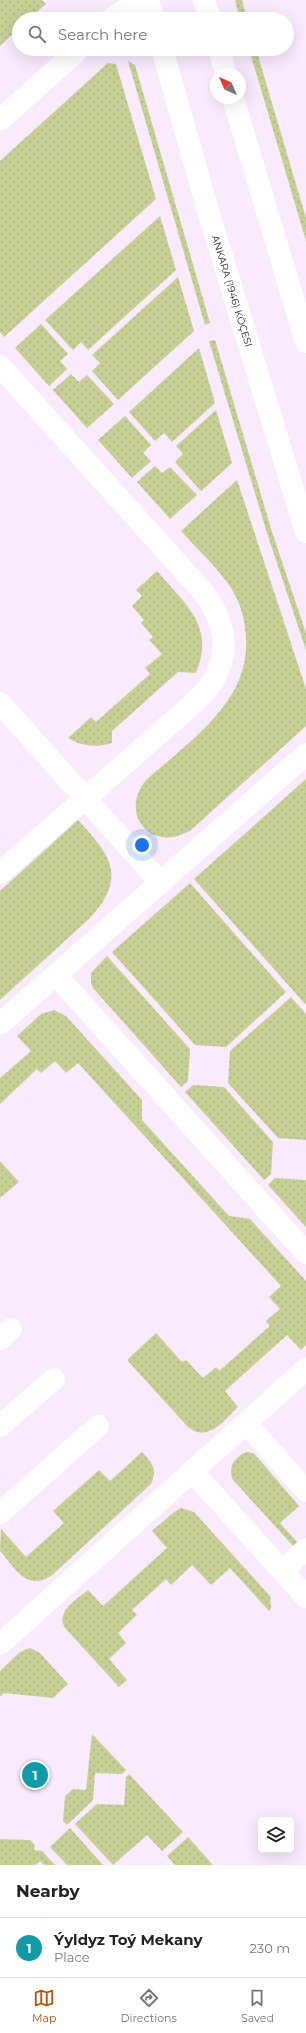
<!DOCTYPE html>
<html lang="en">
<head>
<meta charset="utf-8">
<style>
	:root { --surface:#fff; --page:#f2f2f2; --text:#222; --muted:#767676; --line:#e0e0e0; --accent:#b45309 }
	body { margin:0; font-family:Montserrat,sans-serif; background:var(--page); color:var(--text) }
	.controls { position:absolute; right:12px; bottom:12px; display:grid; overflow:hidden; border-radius:6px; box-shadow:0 4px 16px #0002 }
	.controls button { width:36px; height:36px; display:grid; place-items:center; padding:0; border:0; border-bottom:1px solid var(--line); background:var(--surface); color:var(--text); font:20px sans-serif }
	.compass { position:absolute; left:210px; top:68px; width:36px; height:36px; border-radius:50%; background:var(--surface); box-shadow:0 4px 16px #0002; rotate:315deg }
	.you { position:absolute; left:142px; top:845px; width:14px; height:14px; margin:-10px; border:3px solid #fff; border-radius:50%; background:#1a73e8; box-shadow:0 0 0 6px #1a73e833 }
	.badge { display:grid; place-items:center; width:26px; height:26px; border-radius:50%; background:var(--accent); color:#fff; font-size:13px; font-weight:700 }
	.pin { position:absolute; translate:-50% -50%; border:2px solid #fff; box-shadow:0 1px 4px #0006 }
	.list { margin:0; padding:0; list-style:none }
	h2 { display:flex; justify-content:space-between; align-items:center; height:52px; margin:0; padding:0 16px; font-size:17px }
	h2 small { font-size:13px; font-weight:400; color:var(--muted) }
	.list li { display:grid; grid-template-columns:26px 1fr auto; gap:12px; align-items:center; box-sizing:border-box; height:60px; padding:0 16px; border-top:1px solid var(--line) }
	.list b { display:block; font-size:15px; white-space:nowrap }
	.list p { margin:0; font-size:13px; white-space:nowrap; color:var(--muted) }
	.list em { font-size:13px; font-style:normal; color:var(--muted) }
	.icon { flex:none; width:22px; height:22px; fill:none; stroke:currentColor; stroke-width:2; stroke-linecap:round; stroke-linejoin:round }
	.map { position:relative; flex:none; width:306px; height:1865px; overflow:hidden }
	.search { position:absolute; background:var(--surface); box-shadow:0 4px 16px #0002; left:12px; right:12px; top:12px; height:44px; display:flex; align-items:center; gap:10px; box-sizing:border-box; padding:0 14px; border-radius:22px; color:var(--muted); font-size:15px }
	.sheet { height:112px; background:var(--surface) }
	nav { display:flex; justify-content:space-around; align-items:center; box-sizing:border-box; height:56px; border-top:1px solid var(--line); background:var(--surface); font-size:11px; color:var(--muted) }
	nav a { display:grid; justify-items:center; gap:2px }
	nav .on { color:var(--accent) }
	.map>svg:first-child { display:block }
	.grass { fill:url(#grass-dots) }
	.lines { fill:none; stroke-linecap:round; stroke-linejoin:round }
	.minor { stroke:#fff; stroke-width:22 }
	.major { stroke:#fff; stroke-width:22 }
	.labels { text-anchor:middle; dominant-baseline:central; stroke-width:3.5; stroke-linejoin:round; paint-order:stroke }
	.street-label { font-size:10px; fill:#2e282f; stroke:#f9eafd }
</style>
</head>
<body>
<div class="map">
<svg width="306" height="1865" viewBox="0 0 306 1865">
	<defs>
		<pattern id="grass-dots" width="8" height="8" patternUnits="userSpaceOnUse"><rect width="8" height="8" fill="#c6d095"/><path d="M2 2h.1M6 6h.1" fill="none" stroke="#aab381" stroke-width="1.8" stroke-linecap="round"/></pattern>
	</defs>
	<rect width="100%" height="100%" fill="#f9eafd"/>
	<g class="grass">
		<polygon points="0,0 42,0 46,4 29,19 19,19 19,28 0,46"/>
		<polygon points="235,0 242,0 247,19 240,19"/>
		<polygon points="249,49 256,49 306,218 306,241"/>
		<polygon points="128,61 135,65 210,323 205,325"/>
		<polygon points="108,63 116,64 156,199 4,337 0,332 0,161"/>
		<polygon points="160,216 176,270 88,350 81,342 73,350 45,320"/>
		<polygon points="178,277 194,331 118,400 92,371 100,363 92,355"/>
		<polygon points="41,324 68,354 60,361 67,369 49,386 15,348"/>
		<polygon points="215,340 272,532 306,633 306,650 267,533 209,341"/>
		<polygon points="199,348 215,403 172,442 164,433 155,441 129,412"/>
		<polygon points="71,374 79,382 87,375 114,404 87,428 53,390"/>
		<polygon points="216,410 232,463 201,491 175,462 183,454 176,446"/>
		<polygon points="125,416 151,445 143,453 151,461 132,478 98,440"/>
		<polygon points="155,466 162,473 170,467 197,495 170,519 137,482"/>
		<path d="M237,480l69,209v37l-115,104c-39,24 -73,-15 -45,-50 46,-41 110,-82 99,-152 -2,-17 -8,-33 -19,-47 -13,-18 -30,-33 -45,-50z"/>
		<path d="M157,571c28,33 59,55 39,102l-18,-1 -66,59v12c-15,5 -31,3 -44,-5l23,-21 5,5 54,-48 -5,-6 17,-14 -13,-14 4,-3 -12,-14 3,-3 -12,-14 10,-10 -6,-6z"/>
		<polygon points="306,779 306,1005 194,879"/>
		<path d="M78,820c32,35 50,56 12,98l-90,82v-109z"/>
		<polygon points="190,883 286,992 226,1047 195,1045 112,952"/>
		<polygon points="107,956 190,1049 188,1081 181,1087 93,988 91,983 91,973"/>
		<polygon points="291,997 306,1014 306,1140 278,1138 228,1083 230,1051"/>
		<path d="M54,1010l12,6 76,84v20l87,96 21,3 56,62v64l-5,5 -14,-15 -62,56 13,16c-15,14 -31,37 -51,19l-60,-66 29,-27 26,29 4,-2 17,18 13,-11 3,4 51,-45 -4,-5 14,-12 -11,-12 12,-11 -203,-223 -12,10 -11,-12 -14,12 -4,-4 -37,35v-26l31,-27 -14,-15 24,-22z"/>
		<polygon points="193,1085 224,1087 273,1142 271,1174 264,1180 185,1092"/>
		<polygon points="0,1161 19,1182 0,1198"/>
		<polygon points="275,1178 306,1180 306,1227 268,1185"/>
		<path d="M142,1452c10,11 16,17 9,32l-100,92c-25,15 -35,-7 -51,-25l1,-22 25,28 38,-34 -11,-12 46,-41 11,11z"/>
		<path d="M247,1452l6,1 5,5 41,48 -19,17 20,22 -6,2 -61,-67c-6,-12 2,-24 14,-28z"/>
		<path d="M181,1508l13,4 76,84 1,13 -2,2 -39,-43 -19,17 -19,-20 -21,20 -5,-6 -34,31 5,5 -19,18 8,10 -17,16 18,21 -8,7 -54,-59c-10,-16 12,-29 23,-38l15,16 64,-58 -15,-17 22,-19z"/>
		<polygon points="30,1648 40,1653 68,1684 53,1698 4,1693 0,1697 0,1671 20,1652"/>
		<polygon points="92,1734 126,1770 122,1774 95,1773 93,1800 67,1825 63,1821 65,1796 73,1789 86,1790"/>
		<polygon points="129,1774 183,1832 162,1851 147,1835 113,1865 75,1824 97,1804 124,1805 126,1777"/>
		<polygon points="70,1828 103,1865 67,1865 50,1847"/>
		<polygon points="188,1837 213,1865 175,1865 167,1856"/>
		<polygon points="0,1839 30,1840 35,1845 34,1850 42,1851 55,1865 44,1865 40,1861 35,1865 0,1865"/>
	</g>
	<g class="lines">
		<g class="minor">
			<polyline points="112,19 138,0"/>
			<polyline points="0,120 79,49"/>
			<path d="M0,366l204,227c13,18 22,39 19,62 -2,10 -8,25 -15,33 -15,18 -36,33 -53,49 -51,46 -104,90 -155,136"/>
			<polyline points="0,703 160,882"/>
			<polyline points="56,975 306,1253"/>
			<polyline points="0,1024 306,754"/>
			<polyline points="0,1339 11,1329"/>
			<polyline points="246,1423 306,1491"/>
			<polyline points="0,1426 54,1379"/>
			<polyline points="192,1471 306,1597"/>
			<polyline points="0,1513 98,1426"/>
			<polyline points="282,1571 306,1549"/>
			<polyline points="0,1644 306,1369"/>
		</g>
		<g class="major">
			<polyline points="148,0 153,19"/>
			<polyline points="204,0 210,19"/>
			<path id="s1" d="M162,49l47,165 97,318"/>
			<polyline points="219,49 226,74"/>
			<polyline points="233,98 306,342"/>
		</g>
	</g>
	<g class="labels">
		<g class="street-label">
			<text stroke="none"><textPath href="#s1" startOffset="252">ANKARA (1946) KÖÇESI</textPath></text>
		</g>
	</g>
</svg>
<div class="controls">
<button><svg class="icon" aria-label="layers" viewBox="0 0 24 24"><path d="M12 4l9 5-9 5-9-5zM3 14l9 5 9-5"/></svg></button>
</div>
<svg class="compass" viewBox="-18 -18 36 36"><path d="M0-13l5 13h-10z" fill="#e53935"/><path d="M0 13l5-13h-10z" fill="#767676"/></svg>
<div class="you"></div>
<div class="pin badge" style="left:35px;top:1775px;background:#0f9aa8">1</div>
<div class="search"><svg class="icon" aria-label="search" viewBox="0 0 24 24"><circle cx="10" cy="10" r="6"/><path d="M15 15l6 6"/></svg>Search here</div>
</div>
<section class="sheet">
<h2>Nearby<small></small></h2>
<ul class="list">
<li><span class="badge" style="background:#0f9aa8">1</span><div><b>Ýyldyz Toý Mekany</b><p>Place</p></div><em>230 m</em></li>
</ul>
</section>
<nav>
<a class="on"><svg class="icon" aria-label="map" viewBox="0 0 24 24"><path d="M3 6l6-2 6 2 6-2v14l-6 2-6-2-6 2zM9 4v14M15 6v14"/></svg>Map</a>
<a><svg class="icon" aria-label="directions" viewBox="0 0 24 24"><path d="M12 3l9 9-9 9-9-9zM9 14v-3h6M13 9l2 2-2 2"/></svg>Directions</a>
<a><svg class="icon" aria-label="saved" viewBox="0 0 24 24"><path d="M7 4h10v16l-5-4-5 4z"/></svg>Saved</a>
</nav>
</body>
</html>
